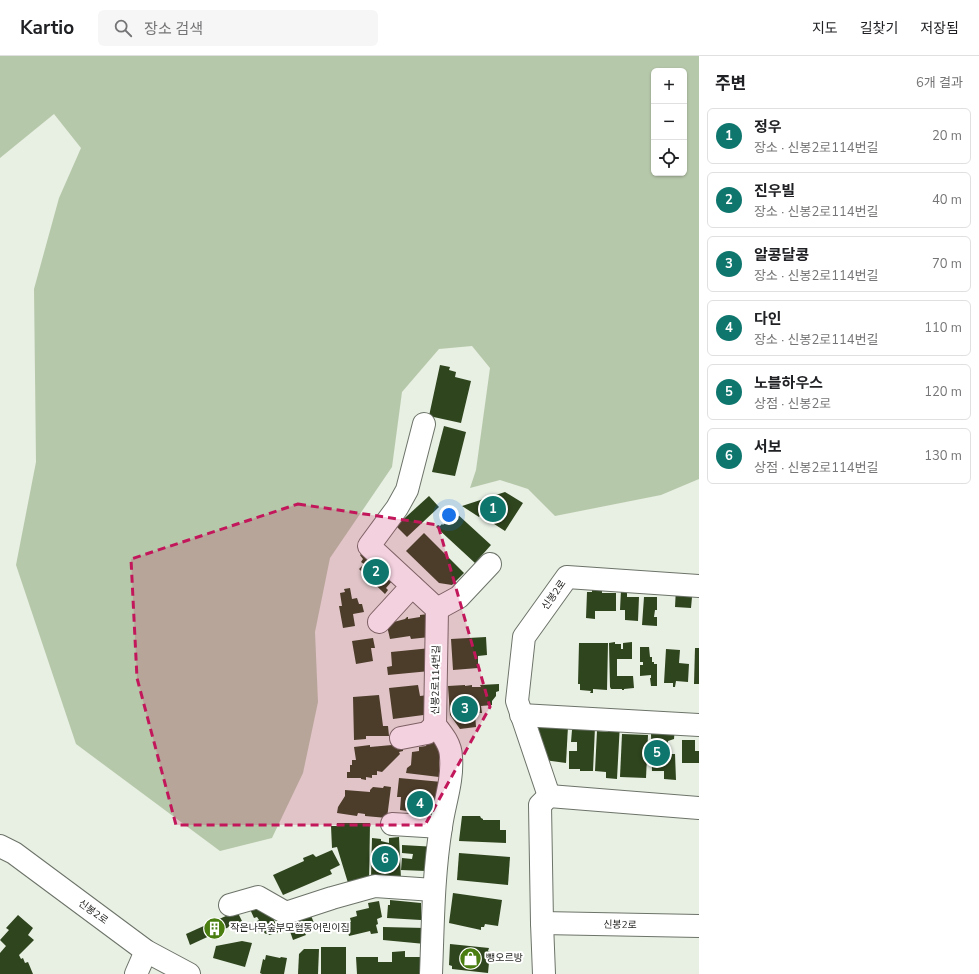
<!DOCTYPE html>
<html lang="ko">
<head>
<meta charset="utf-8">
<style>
	:root { --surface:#fff; --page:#f6f6f6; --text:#202124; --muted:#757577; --line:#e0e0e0; --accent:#0f766e }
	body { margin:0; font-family:"Nunito Sans","Noto Sans KR",sans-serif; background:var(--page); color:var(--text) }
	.controls { position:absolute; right:12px; top:12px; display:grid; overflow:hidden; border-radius:6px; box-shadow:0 1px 3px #0004 }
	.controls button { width:36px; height:36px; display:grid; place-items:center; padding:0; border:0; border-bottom:1px solid var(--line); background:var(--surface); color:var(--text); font:20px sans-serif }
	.you { position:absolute; left:449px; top:459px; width:14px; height:14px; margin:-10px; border:3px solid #fff; border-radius:50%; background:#1a73e8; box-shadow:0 0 0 6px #1a73e833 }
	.badge { display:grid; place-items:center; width:26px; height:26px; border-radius:50%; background:var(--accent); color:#fff; font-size:13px; font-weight:700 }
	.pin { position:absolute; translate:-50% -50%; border:2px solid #fff; box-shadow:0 1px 4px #0006 }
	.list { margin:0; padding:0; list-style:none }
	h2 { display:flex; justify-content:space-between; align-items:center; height:52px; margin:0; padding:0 16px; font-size:17px }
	h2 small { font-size:13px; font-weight:400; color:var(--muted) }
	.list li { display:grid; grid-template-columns:26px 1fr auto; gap:12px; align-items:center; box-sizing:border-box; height:56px; margin:0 8px 8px; padding:0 8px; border:1px solid var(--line); border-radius:6px }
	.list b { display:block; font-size:15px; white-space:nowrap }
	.list p { margin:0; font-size:13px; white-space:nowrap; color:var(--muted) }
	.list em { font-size:13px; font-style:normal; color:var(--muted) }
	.icon { flex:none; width:22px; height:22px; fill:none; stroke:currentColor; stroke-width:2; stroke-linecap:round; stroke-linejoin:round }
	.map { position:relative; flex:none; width:699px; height:918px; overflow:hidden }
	header { display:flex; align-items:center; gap:24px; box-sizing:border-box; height:56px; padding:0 20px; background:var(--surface); border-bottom:1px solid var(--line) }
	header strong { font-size:19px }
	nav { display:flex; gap:22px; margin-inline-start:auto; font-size:14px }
	.search { width:280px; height:36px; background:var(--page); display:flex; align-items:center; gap:10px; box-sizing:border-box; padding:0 14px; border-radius:6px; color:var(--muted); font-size:15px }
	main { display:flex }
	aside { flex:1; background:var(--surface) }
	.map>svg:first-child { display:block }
	.green { fill:#b6c8aa; fill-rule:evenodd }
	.building { fill:#2f451e }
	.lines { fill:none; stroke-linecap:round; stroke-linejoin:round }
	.minor-casing { stroke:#6c7368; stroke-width:24 }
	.minor { stroke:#fff; stroke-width:22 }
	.marked { fill:#c2185b; fill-opacity:0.2; stroke:#c2185b; stroke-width:3; stroke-dasharray:8 5; stroke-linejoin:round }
	.labels { text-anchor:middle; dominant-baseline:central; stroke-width:4; stroke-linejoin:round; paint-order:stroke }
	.street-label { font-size:10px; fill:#1e201c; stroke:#fff }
	.poi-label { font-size:10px; fill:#1e201c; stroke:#fff; text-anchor:start }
</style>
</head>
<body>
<header>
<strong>Kartio</strong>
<div class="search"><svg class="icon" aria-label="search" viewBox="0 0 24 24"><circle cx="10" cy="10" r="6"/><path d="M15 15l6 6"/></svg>장소 검색</div>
<nav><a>지도</a><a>길찾기</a><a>저장됨</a></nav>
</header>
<main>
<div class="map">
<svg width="699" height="918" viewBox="0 0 699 918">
	<rect width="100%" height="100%" fill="#e8efe3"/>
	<path class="green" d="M0,0h699v423l-38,16 -106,21 -27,-27 -28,-9 -30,8 6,-18 14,-102 -18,-22 -33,3 -37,43 -10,75 -62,91 -15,74 3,70 -15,71 -31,65 -52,13 -144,-107 -60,-179 20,-103 -2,-173 25,-91 22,-50 -27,-34 -54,44zM654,15h30v102h-30z"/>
	<g class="building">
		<polygon points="440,309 450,311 449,314 456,316 455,321 471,325 461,367 429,360"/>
		<polygon points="444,370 466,376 455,420 432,416"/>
		<polygon points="505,436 523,447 505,475 491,466 493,463 482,456 479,461 462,450"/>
		<polygon points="429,440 439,451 407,481 396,470"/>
		<polygon points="455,456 491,489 475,507 436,471 438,469 440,470 442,468 443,469"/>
		<polygon points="424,477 464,517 452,529 439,527 406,495"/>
		<polygon points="365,494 392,525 386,532 388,534 385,538 359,513 364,508 361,506 363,503 360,499"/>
		<polygon points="350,532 352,543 357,542 359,548 362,548 364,556 353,558 355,570 343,572 339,550 342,550 340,537 345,536 344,533"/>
		<polygon points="676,532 687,533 687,541 692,541 691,552 675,551"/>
		<polygon points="592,534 602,535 602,537 616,537 616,555 595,555 595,563 586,562 587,536 592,536"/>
		<polygon points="621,534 627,534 627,541 639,541 638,565 625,564 625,554 620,554"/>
		<polygon points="644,541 657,541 657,554 655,554 654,561 657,561 657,570 642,569"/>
		<polygon points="428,558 430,581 411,583 410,580 390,583 387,570 390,567 405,563 407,561 408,561 408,563 420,561 420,559"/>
		<polygon points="486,581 487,599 478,600 478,612 453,614 451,583"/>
		<polygon points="373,582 375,592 371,592 373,605 356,608 352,585"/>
		<polygon points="615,586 615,588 621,588 621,593 623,593 623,587 632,586 632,603 617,603 617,620 633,620 634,632 624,633 624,634 622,634 622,633 611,633 610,631 609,587"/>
		<polygon points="579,587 608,587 607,634 593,633 593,637 590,637 591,635 580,634 580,628 578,628"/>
		<polygon points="640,591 649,591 650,601 652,601 652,606 654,606 654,608 657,608 657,630 651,630 650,622 651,622 651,619 640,620 640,609 643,609 643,606 640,606"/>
		<polygon points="431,592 430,615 388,619 387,611 392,610 391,596"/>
		<polygon points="695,592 699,592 699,628 694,628"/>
		<polygon points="666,593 680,594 679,607 689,608 688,626 676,625 675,631 673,631 673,627 664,627"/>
		<polygon points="499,628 499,635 496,636 496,640 492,645 492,649 481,650 482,657 475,657 476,671 460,673 450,659 448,630 465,629 465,630 472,629 472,631 481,631 480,629"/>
		<polygon points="418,629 420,640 428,639 431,658 393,663 389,632"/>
		<polygon points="379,639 383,670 388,670 389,680 366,680 366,683 354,684 353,641"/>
		<polygon points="539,667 568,670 566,707 537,703"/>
		<polygon points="609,667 620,667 617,723 606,722 606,716 595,715 597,675 608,676"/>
		<polygon points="675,670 674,683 668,685 667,698 675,698 676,724 664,723 664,715 652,715 651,678 663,678"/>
		<polygon points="586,671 595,671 593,715 580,715 580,713 569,713 569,695 577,695 577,686 571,686 572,674 586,674"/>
		<polygon points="622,678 648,679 646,722 620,721"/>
		<polygon points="444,684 444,696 439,696 439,721 406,717 407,712 411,709 412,696 419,695 419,691 426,690 427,686"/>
		<polygon points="682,684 695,684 695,695 699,695 699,707 682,707"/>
		<polygon points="403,688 403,695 399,696 400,698 382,716 377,715 377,719 372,719 372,722 366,721 366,724 361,723 361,722 347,722 347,716 350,716 350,709 352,709 352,704 356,704 354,691 370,689 370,691"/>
		<polygon points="399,722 442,726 435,764 411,759 407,755 400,754 401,741 397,741"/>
		<polygon points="384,730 391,731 387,762 365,760 365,758 358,757 357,760 337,757 338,751 345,740 345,734 370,736 370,734 373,731 383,732"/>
		<polygon points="462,760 480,760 481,762 483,763 483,764 500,764 500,774 506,774 506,787 459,785"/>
		<polygon points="337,767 370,767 369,829 348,827 337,791 332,792 331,770 337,770"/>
		<polygon points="399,781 401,823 371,822 372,782 381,783 381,785 389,787 389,782"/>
		<polygon points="402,789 437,791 426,815 401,814 402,802 412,803 413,798 402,797"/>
		<polygon points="332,794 340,809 330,814 332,818 283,839 273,819 304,805 303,802 313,798 316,801"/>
		<polygon points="459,797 510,801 508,829 457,824"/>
		<polygon points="453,837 502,844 498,870 485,868 484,871 481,871 481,874 449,867"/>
		<polygon points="390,844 421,847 421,864 387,862 388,849 390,849"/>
		<polygon points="379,845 382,861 377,863 378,868 376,869 378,877 371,878 370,875 349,880 346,867 351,866 350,862 357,860 356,855 369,852 368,847"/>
		<polygon points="255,848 277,863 274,864 279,876 269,879 268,877 266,878 263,876 258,869 256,869 255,866 259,864 257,861 254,862 249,851"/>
		<polygon points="308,852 316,872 304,875 306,879 293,884 285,861"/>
		<polygon points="237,855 242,865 190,889 186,878"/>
		<polygon points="18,859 33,872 28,879 34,884 19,899 21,903 23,902 25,907 28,906 33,918 0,918 0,897 6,890 0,884 9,874 6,872"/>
		<polygon points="383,871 425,872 425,888 383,884"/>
		<polygon points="242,885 252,887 245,911 213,902 216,890"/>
		<polygon points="450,888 489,892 488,895 490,896 488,917 452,913 452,910 449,909"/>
		<rect x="321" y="891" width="25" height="27"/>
		<polygon points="304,893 319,893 318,918 298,918 299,898"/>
		<polygon points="405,895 405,901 420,901 420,918 357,918 356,901 378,901 378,906 392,906 392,896"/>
		<polygon points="266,899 280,902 281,901 287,902 284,918 262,918 260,917 263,903 265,904"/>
	</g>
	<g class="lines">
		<defs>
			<g id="minor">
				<path d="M424,368l-17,66 -10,18 -28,38 68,63 -2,116c8,10 16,20 16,32 2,24 -7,47 -10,70 -8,49 -8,98 -10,147"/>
				<polyline points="437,553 459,541 490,508"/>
				<polyline points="379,566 412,530"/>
				<polyline points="521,659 699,669"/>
				<polyline points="401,682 427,677 435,669"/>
				<polyline points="549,740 517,645 524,581 567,521 699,530"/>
				<polyline points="392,768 441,771"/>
				<polyline points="0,790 14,797 146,895 189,918"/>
				<polyline points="230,849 258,841 286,857 332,842 375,830 434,834"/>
				<polyline points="542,867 699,870"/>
				<polyline points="136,918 146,895"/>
				<polyline points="544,918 542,867 540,749 549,740 699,752"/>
			</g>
		</defs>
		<use href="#minor" class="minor-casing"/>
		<use href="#minor" class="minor"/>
	</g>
	<path class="marked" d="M298,448l140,21 52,182 -65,118h-249l-39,-147 -6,-119z"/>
	<defs>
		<symbol id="building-disc" viewBox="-11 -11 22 22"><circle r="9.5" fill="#4a7e10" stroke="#fff"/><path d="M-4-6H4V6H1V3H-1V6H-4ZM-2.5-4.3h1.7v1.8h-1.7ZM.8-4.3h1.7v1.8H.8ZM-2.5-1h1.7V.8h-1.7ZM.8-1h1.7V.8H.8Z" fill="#fff"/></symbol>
		<symbol id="shop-disc" viewBox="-11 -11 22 22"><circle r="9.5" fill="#4a7e10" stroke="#fff"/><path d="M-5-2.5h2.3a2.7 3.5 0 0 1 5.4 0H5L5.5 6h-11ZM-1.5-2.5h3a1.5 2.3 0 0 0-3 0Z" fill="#fff"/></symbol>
	</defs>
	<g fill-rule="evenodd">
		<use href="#building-disc" x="202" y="860" width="25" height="25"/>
		<use href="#shop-disc" x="458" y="890" width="25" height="25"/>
	</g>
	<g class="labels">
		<g class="street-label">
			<text transform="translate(554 539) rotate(-55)">신봉2로</text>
			<text transform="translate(436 624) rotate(-89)">신봉2로114번길</text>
			<text transform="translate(93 856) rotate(36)">신봉2로</text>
			<text transform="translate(620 869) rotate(1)">신봉2로</text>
		</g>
		<g class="poi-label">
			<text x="230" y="872">작은나무숲부모협동어린이집</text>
			<text x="486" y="902">뺑오르방</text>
		</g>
	</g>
</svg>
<div class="controls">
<button>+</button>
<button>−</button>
<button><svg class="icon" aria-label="locate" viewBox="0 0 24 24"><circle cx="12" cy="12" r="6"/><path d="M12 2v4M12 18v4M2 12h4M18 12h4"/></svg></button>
</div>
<div class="you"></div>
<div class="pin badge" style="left:493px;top:453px">1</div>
<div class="pin badge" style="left:376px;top:516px">2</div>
<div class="pin badge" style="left:465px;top:653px">3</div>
<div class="pin badge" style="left:420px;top:748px">4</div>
<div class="pin badge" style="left:657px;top:697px">5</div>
<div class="pin badge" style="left:385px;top:803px">6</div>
</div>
<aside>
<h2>주변<small>6개 결과</small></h2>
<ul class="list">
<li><span class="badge">1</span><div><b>정우</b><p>장소 · 신봉2로114번길</p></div><em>20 m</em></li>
<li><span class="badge">2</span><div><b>진우빌</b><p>장소 · 신봉2로114번길</p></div><em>40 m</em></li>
<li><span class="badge">3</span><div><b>알콩달콩</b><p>장소 · 신봉2로114번길</p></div><em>70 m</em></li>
<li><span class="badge">4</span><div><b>다인</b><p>장소 · 신봉2로114번길</p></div><em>110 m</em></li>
<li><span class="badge">5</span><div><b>노블하우스</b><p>상점 · 신봉2로</p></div><em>120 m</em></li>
<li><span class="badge">6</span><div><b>서보</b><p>상점 · 신봉2로114번길</p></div><em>130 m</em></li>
</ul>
</aside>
</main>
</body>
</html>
